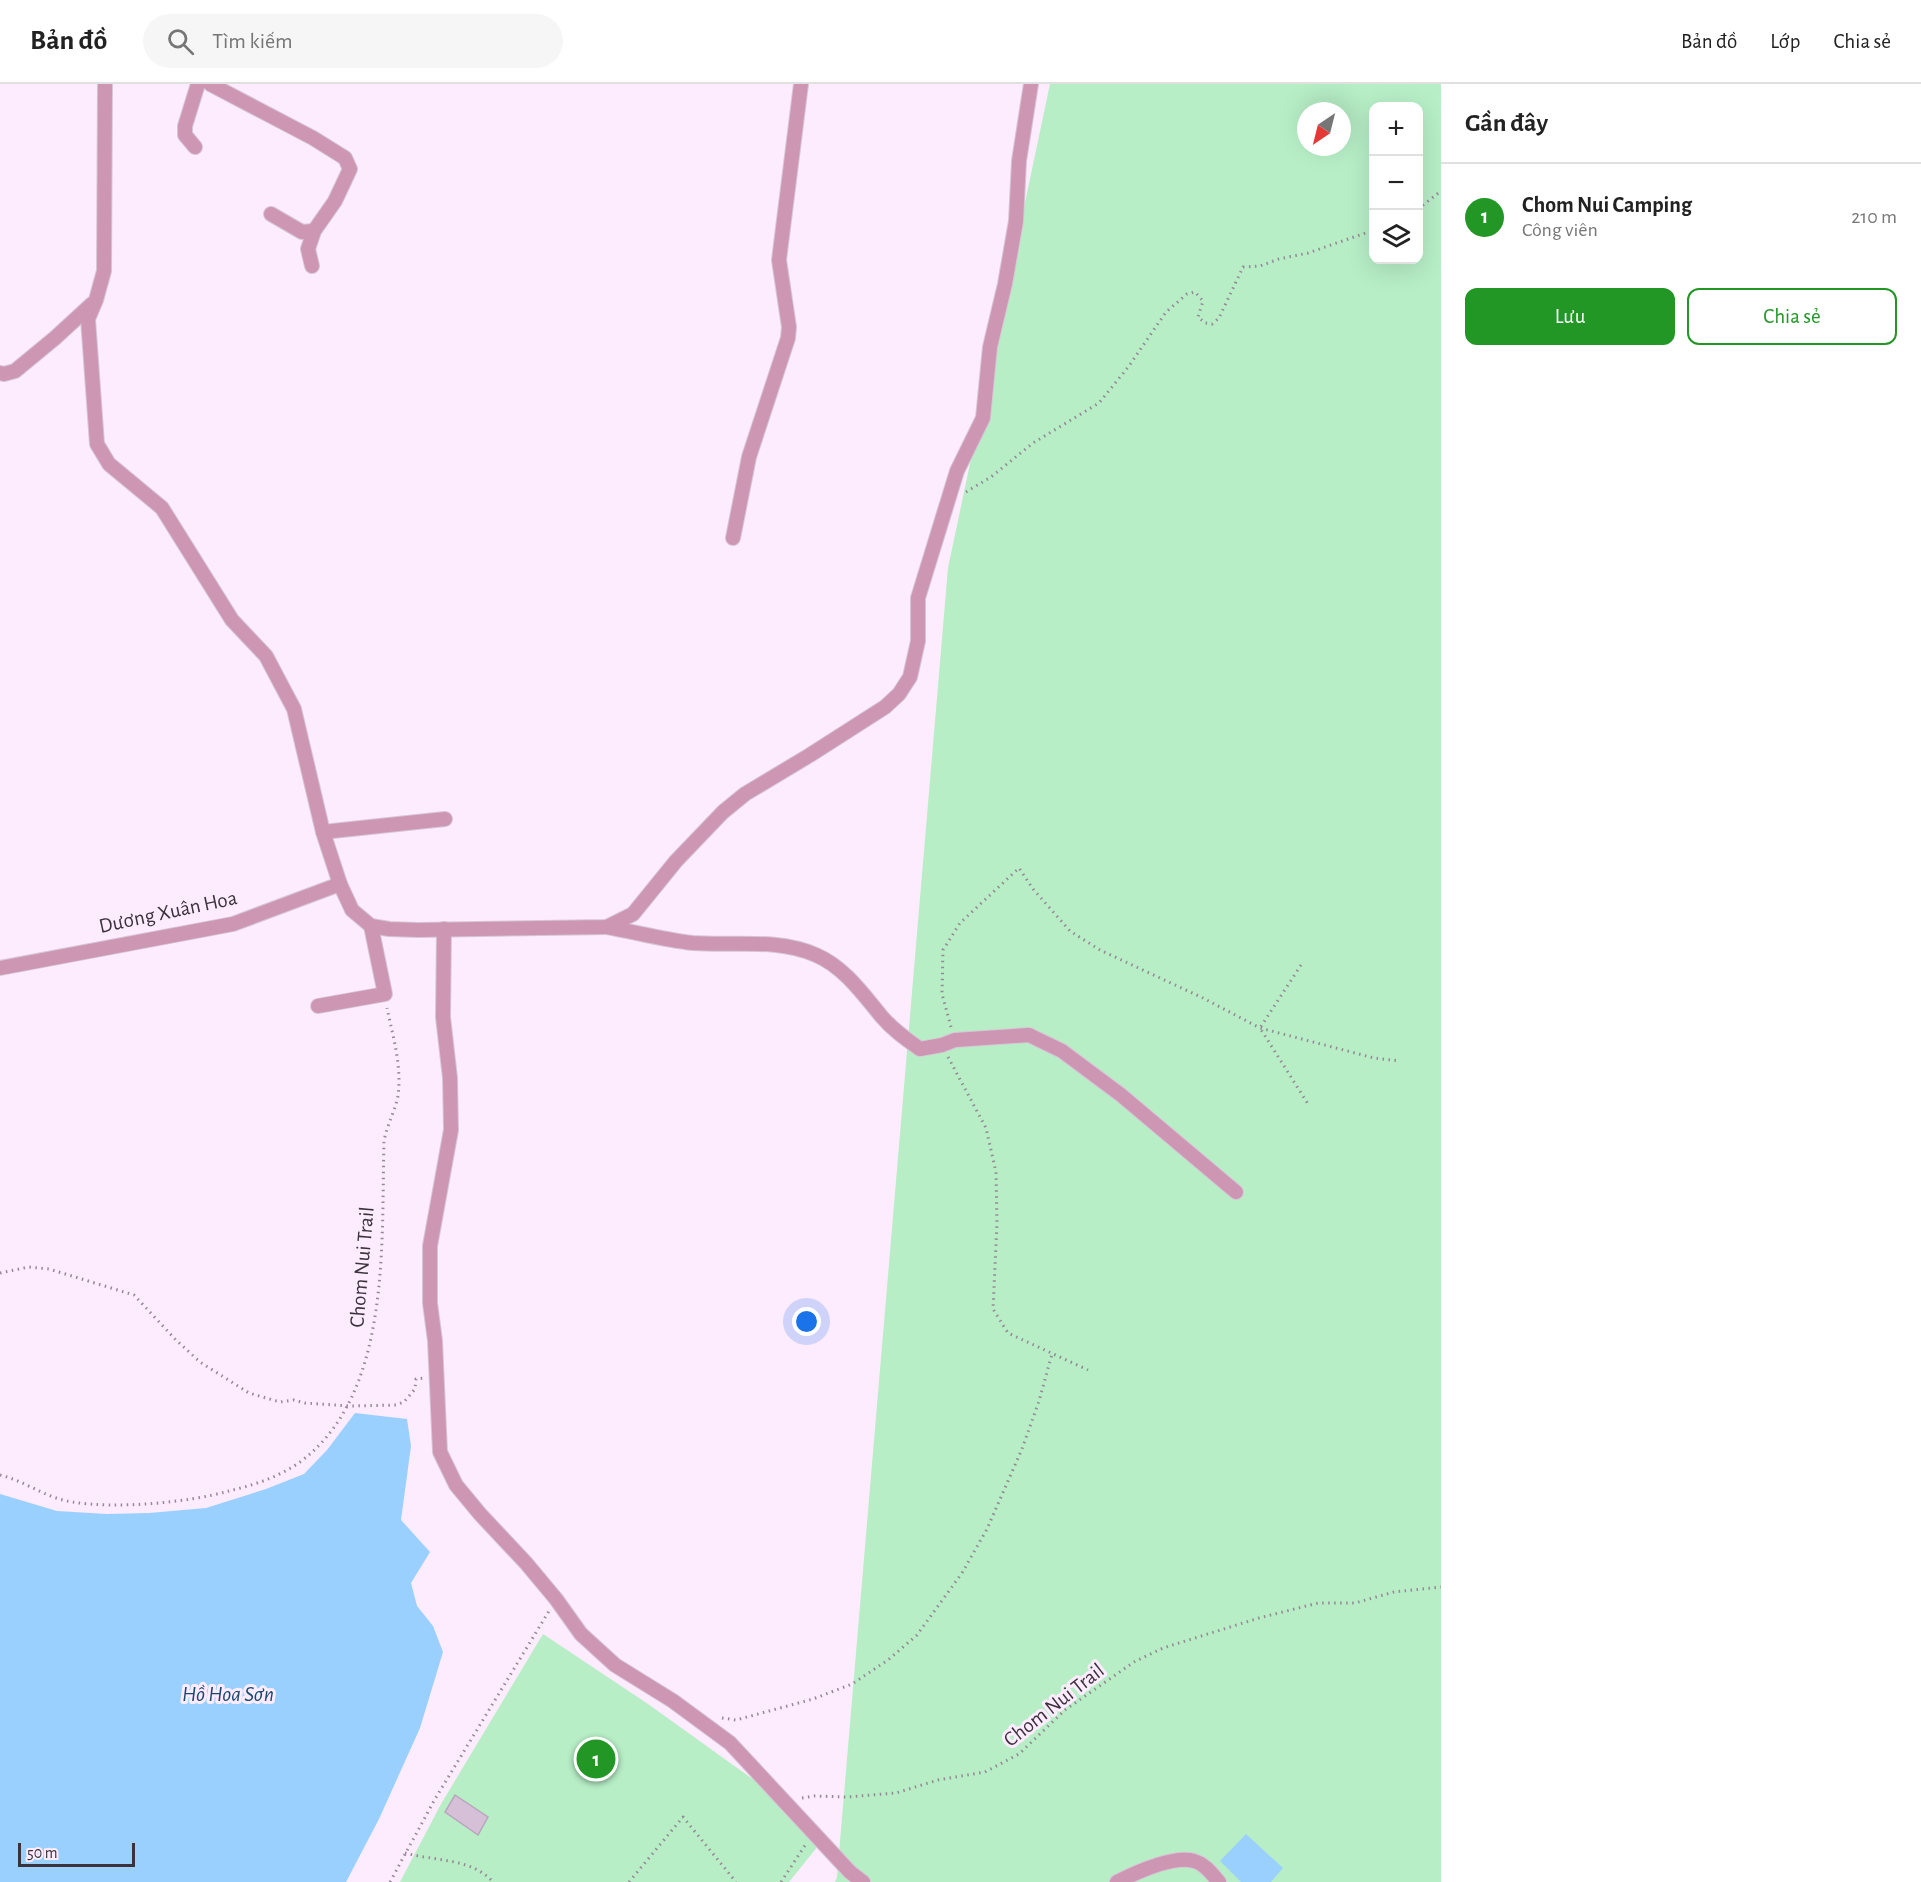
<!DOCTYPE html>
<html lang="vi">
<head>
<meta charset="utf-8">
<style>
	:root { --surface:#fff; --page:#f6f6f6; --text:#222; --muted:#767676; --line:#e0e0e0; --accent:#229726 }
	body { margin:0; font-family:"Alegreya Sans",sans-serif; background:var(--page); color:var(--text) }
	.controls { position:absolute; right:18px; top:18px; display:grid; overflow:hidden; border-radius:12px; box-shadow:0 6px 24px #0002 }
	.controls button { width:54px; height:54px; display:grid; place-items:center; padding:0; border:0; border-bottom:2px solid var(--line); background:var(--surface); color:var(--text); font:30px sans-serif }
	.compass { position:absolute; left:1297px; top:18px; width:54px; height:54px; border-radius:50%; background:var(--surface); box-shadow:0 6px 24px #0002; rotate:215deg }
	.scale { position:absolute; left:18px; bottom:15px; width:117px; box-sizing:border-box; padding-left:6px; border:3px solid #3b323b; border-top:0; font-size:16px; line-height:21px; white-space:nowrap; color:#3b323b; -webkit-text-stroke:4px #fdebfe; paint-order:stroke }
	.you { position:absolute; left:807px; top:1238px; width:21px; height:21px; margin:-15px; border:4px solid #fff; border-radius:50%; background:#1a73e8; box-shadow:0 0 0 9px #1a73e833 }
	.badge { display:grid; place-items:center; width:39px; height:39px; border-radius:50%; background:var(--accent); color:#fff; font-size:20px; font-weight:700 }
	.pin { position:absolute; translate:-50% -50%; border:3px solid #fff; box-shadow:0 2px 6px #0006 }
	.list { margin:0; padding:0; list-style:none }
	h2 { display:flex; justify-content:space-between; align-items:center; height:78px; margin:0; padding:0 24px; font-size:26px }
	h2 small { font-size:20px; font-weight:400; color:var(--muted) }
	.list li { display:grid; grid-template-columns:39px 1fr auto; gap:18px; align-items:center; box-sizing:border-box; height:108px; padding:0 24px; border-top:2px solid var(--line) }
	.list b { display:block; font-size:22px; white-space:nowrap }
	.list p { margin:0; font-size:20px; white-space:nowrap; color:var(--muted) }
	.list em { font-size:20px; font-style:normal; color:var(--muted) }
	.actions { display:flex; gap:12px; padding:18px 24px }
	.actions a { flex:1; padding:14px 0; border:2px solid var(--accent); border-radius:12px; text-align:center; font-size:21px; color:var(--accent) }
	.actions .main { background:var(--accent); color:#fff }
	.icon { flex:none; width:33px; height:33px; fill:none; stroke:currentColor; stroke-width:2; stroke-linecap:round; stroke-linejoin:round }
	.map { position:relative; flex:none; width:1441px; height:1798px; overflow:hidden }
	header { display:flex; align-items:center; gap:36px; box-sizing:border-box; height:84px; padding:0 30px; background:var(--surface); border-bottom:2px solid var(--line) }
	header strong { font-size:28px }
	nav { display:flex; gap:33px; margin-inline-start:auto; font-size:21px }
	.search { width:420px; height:54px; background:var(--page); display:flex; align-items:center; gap:15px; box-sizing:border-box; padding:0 21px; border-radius:33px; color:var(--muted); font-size:22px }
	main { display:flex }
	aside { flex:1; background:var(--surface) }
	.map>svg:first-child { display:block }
	.green { fill:#b7eec6; fill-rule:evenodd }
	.water { fill:#9ad0fe }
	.building { fill:#d6c0d8; stroke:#baa5bc; stroke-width:1.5 }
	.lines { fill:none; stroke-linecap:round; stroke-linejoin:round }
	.street-casing { stroke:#d6c6d7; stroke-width:16 }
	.path { stroke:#968997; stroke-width:3; stroke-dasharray:1.5 4.5; stroke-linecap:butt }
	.street { stroke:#cd96b2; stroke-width:14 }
	.labels { text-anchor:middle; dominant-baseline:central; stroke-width:6; stroke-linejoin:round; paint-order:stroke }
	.street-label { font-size:21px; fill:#3b323b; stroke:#fdebfe }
	.water-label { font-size:22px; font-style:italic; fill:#174a6f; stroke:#fdebfe }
</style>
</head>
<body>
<header>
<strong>Bản đồ</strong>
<div class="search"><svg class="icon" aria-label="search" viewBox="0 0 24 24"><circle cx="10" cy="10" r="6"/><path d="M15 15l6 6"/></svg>Tìm kiếm</div>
<nav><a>Bản đồ</a><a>Lớp</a><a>Chia sẻ</a></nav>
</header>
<main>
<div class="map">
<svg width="1441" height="1798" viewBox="0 0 1441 1798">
	<rect width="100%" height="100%" fill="#fdebfe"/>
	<g class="green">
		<path d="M1050,0h391v1798h-606l2,-5 111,-1309zM1374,22h44v154h-44zM1306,27h36v36h-36z"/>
		<polygon points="543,1550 648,1620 786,1719 818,1762 789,1798 400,1798 441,1720"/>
	</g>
	<g class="water">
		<polygon points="355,1329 407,1335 411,1362 401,1436 430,1468 411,1499 417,1522 433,1542 443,1568 420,1644 379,1735 346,1798 0,1798 0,1410 57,1427 107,1430 149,1429 206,1424 266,1405 304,1390 327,1366"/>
		<polygon points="1246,1750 1283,1784 1271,1798 1241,1798 1220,1777"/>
	</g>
	<polygon class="building" points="455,1711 488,1733 478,1751 445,1728"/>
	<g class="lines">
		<defs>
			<g id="street">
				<polyline points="105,0 104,187 96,216 88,235 97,360 109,380 162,424 232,536 266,572 294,625 323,748 340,800 352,826 371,842 389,845 418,846 607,843 633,830 676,777 723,728 745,710 810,671 885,623 899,610 910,593 918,557 918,514 957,387 983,334 990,263 1005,200 1016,137 1019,77 1031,0"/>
				<polyline points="210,0 313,54 345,74 350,85 335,117 314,147 308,165 312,182"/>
				<polyline points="195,63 185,51 185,42 198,0"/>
				<polyline points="271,130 302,148 314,147"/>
				<polyline points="0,289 4,290 15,287 55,254 92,220"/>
				<polyline points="733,454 749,373 788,254 789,243 779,176 801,0"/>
				<polyline points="323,748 445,735"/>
				<path d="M607,843c28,5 57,13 86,16 40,3 84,-5 123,12 28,12 47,39 66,62 11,13 24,22 38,32l22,-4 13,-5 74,-5 33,16 59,44 115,97"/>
				<polyline points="444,845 443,933 450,994 451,1046 430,1162 430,1219 435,1257 440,1368 456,1401 480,1430 526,1479 556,1515 581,1550 615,1581 673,1617 730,1659 850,1788 863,1798"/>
				<polyline points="0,884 233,840 340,800"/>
				<polyline points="318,922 385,910 371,842"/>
				<path d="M1117,1798c18,-9 56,-27 77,-21 10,2 19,14 25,21"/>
			</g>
		</defs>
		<use href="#street" class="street-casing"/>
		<g class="path">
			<polyline points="1418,125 1441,107"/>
			<polyline points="966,408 991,393 1033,359 1099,319 1129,282 1166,228 1187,210 1195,208 1203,217 1198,233 1205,239 1212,240 1219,234 1243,183 1260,182 1279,175 1308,169 1374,146"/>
			<polyline points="1301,881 1260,944 1308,1020"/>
			<polyline points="951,943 942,910 943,866 960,839 1019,784 1033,805 1070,847 1100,866 1203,914 1260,944 1374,974 1400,977"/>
			<polyline points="948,973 986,1044 996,1088 997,1139 993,1225 1008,1249 1088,1286"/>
			<polyline points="0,1189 29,1183 49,1185 134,1211 175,1255 200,1278 249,1309 280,1318 294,1316 305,1319 349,1322 396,1321 404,1318 415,1305 416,1295 425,1294"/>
			<path d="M0,1391c25,6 46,23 72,27 44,7 114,1 157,-11 25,-6 50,-14 71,-29 92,-68 81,-219 84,-321 3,-16 11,-30 14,-45 4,-30 -5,-59 -11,-88"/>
			<polyline points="722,1634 736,1636 813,1615 852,1600 888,1576 917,1551 962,1489 987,1445 1022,1365 1039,1317 1052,1270"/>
			<polyline points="802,1714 814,1712 848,1713 896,1709 938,1696 985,1688 1019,1670 1065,1626 1134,1578 1163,1564 1259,1534 1318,1519 1355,1519 1394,1508 1441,1503"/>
			<path d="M405,1769c29,8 67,5 88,29"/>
			<polyline points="390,1798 435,1715 549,1527"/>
			<polyline points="629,1798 683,1733 736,1798"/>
			<polyline points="781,1798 806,1760"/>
		</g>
		<use href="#street" class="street"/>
	</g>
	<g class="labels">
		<g class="street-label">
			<text transform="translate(168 828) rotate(-12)">Dương Xuân Hoa</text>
			<text transform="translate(362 1183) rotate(-85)">Chom Nui Trail</text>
			<text transform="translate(1054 1621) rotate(-38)">Chom Nui Trail</text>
		</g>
		<g class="water-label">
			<text x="228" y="1610">Hồ Hoa Sơn</text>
		</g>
	</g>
</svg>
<div class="controls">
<button>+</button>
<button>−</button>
<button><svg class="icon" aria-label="layers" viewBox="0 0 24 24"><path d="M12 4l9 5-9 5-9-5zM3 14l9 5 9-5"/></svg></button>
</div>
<svg class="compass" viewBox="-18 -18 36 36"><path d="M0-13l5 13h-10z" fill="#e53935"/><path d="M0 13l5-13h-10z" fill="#767676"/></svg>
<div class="scale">50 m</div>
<div class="you"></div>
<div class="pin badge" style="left:596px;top:1675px">1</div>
</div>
<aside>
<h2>Gần đây<small></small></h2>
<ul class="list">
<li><span class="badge">1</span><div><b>Chom Nui Camping</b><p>Công viên</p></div><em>210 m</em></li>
</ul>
<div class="actions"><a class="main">Lưu</a><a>Chia sẻ</a></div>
</aside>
</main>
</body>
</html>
